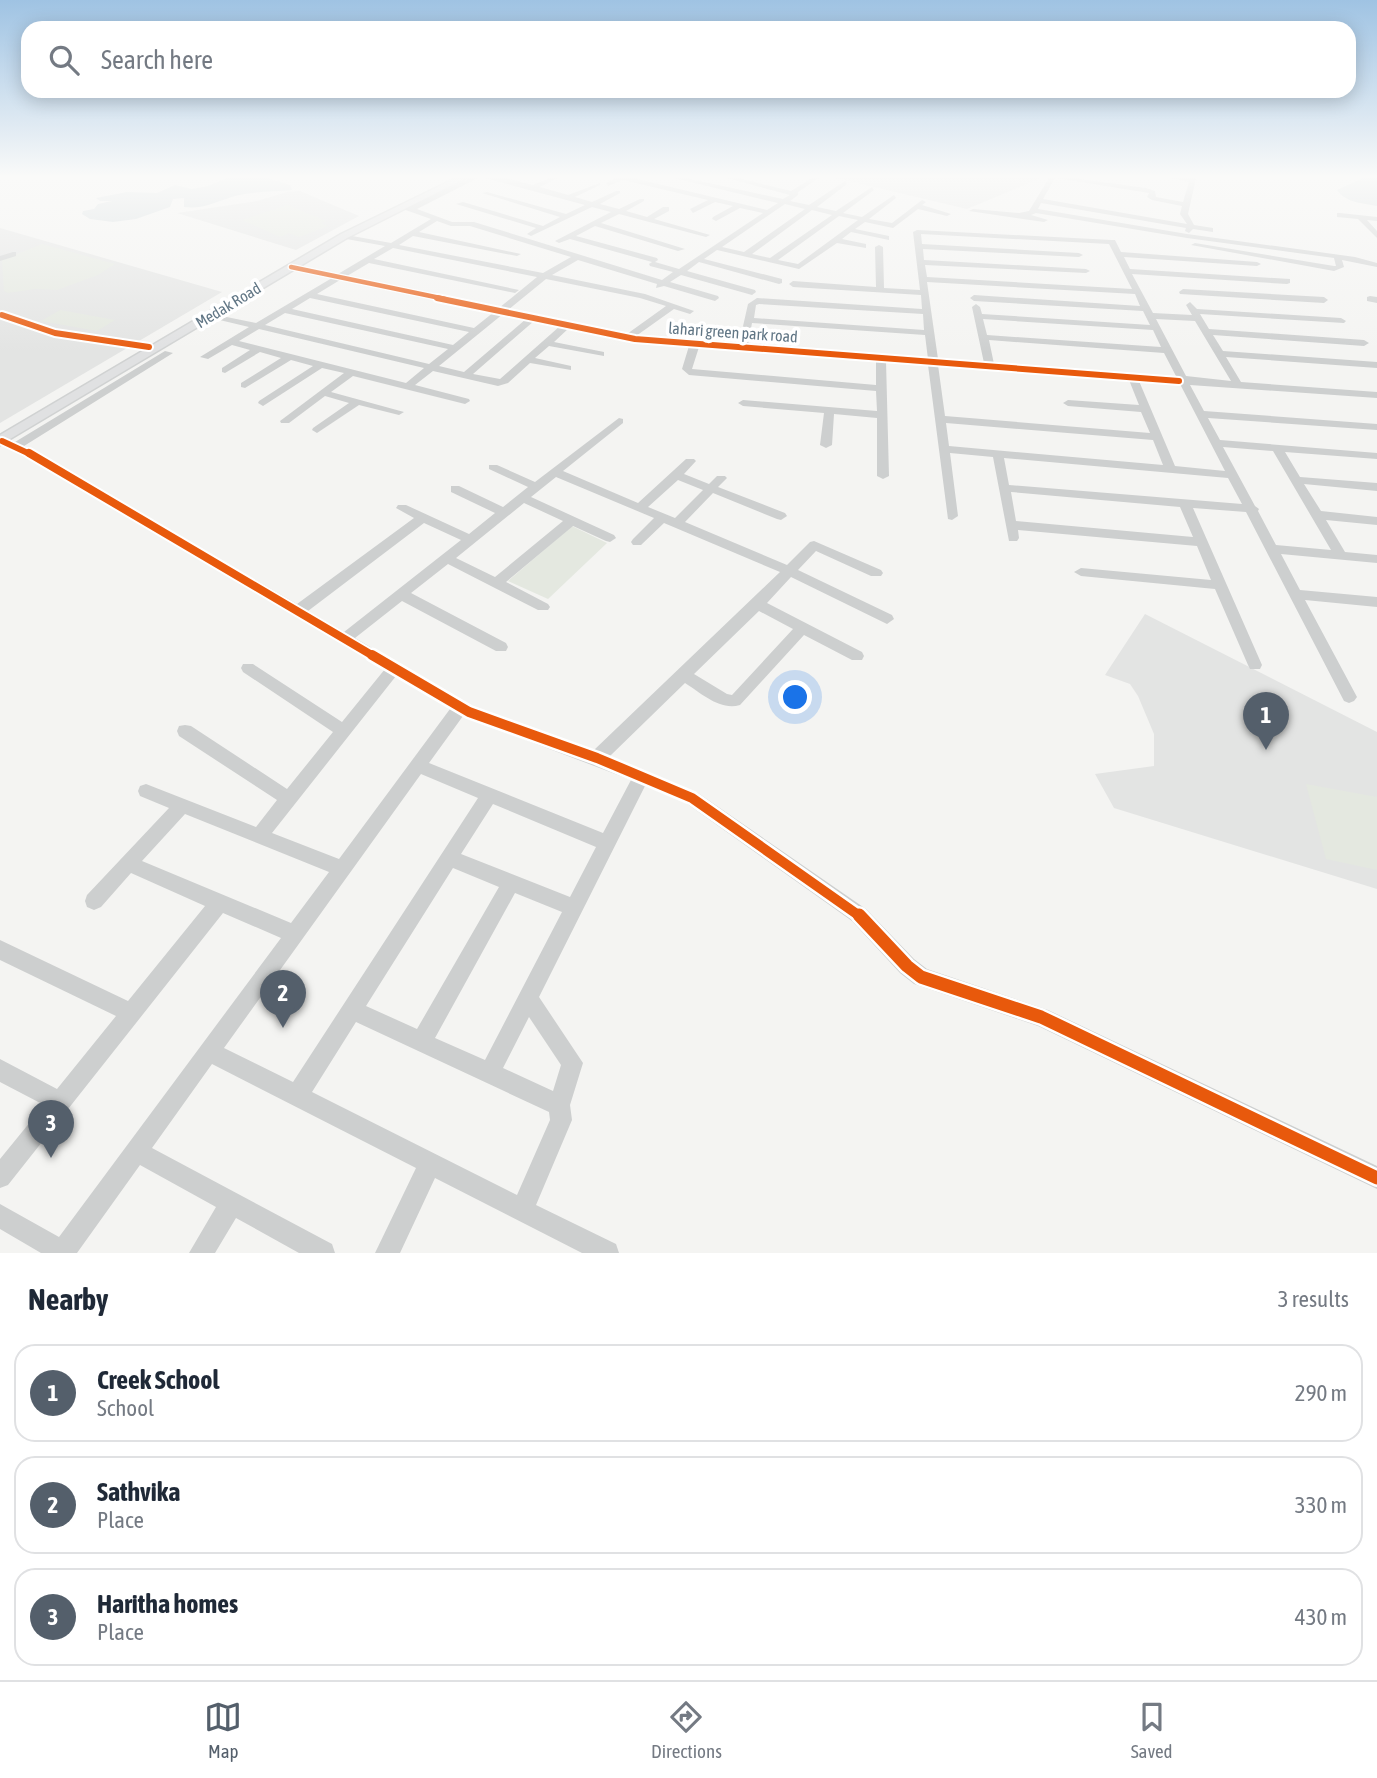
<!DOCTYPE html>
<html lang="en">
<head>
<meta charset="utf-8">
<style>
	:root { --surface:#fff; --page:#f6f6f7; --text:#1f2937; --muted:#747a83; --line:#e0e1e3; --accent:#545f6b }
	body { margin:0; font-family:"Asap Condensed",sans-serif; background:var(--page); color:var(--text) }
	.you { position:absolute; left:796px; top:698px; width:24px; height:24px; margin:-18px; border:5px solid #fff; border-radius:50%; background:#1a73e8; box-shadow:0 0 0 10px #1a73e833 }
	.badge { display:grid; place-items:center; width:46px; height:46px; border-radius:50%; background:var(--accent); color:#fff; font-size:23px; font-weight:700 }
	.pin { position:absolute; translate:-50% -58px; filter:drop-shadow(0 2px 4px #0008) }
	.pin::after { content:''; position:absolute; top:37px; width:24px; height:21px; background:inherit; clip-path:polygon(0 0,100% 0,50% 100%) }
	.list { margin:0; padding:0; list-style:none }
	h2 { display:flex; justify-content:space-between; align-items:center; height:91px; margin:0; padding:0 28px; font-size:30px }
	h2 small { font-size:23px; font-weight:400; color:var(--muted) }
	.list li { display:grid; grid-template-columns:46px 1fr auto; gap:21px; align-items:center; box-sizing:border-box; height:98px; margin:0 14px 14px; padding:0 14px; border:2px solid var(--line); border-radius:21px }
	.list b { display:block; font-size:26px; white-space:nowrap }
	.list p { margin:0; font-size:23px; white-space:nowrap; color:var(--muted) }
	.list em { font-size:23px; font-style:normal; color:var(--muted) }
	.icon { flex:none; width:38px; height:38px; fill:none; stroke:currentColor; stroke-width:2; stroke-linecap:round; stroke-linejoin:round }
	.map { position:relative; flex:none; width:1377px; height:1253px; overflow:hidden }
	.search { position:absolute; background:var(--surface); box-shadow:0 4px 18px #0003; left:21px; right:21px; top:21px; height:77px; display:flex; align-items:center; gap:18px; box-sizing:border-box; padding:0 24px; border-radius:21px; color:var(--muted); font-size:26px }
	.sheet { height:427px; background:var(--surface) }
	nav { display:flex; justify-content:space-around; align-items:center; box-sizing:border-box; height:98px; border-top:2px solid var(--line); background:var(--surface); font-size:19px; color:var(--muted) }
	nav a { display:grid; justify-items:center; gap:4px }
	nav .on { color:var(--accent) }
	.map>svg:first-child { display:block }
	.built { fill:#e3e4e3 }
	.green { fill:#e4e8e0 }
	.water { fill:#d1d9dc }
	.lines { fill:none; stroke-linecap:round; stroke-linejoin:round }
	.major-casing { stroke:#d0d2d2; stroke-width:3 }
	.minor { fill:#cdcfcf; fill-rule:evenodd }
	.major { fill:#e0e1e2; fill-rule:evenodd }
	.cycleway-far4-casing { stroke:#fff; stroke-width:7 }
	.cycleway-far3-casing { stroke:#fff; stroke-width:10 }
	.cycleway-far2-casing { stroke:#fff; stroke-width:12 }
	.cycleway-far1-casing { stroke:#fff; stroke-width:15 }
	.cycleway-casing { stroke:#fff; stroke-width:18 }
	.cycleway-far4 { stroke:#e8590c; stroke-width:4.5 }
	.cycleway-far3 { stroke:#e8590c; stroke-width:6 }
	.cycleway-far2 { stroke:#e8590c; stroke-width:8 }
	.cycleway-far1 { stroke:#e8590c; stroke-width:10 }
	.cycleway { stroke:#e8590c; stroke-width:13 }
	.labels { text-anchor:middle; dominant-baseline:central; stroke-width:7; stroke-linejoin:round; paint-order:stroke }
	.far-street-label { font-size:16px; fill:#617685; stroke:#fff }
</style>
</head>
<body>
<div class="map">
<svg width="1377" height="1253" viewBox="0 0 1377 1253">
	<rect width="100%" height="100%" fill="#f4f4f2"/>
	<g class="built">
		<polygon points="836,178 1041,178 967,209"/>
		<polygon points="300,191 359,216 296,250 177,213 257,201 287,192"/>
		<polygon points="0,228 222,292 0,423"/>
		<polygon points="1145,614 1377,732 1377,889 1114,808 1095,774 1154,766 1154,734 1138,696 1130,684 1105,675"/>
	</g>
	<g class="green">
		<polygon points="288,205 326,221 321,223 328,226 299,237 289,233 280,237 242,220"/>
		<polygon points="42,244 115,264 98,275 57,290 36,289 8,293 4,291 2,260"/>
		<polygon points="60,310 115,320 97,331 41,321"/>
		<polygon points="572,526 607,543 548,599 508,581"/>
		<polygon points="1306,784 1377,797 1377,870 1326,859"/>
	</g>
	<g class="water">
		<path d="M227,178h40l23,7 2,5c-21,2 -46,1 -66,9 -15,5 -25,10 -42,8v-9l-11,1 -3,8 -34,12 -23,3 -23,-3 -8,-5 1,-3 11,-2 4,-5 14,-3h-12l-4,-3 31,-6 30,1 18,-8 17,4 16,-3z"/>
		<path d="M1363,178h14v28c-15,-3 -31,-3 -40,-16z"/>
	</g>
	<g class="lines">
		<defs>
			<polygon id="major" points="456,178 466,178 347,238 0,445 0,435 341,234"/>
		</defs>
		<use href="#major" class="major-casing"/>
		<g class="minor">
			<path d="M470,178h8l-61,31 35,13h22l188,58 11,-8 -23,-6 -1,-2 3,-2 -82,-23 -11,4 -4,-2 56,-29 -19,-5 -61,29 -4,-2 9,-6 -80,-24 7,-2 80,24 17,-9 -78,-24 5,-1 79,22 19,-9 -100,-27h20l28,7 17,-7h8l-18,9 28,8 32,-12v2l-25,12 17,5 24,-11h4v2l-20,11 19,5 21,-10h4v2l-18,10 21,6 16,-10h6v4l-15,8 56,16 -4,2 -87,-23 -18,9 84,26 -7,2 -83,-25 -19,10 81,22 1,2 -3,2 24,7 84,-56 -23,-5 -24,13 -4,-2 1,-2 20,-11 -18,-4 -22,11 -3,-4 18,-9 -85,-20 -15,6 -2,-3 10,-5h17l134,32 11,-7 -104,-25h12l97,21 7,-4 -63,-17h11l53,13 21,-13h7l-21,14v3l-8,6 19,4 36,-24 2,3 -30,23 19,4 36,-24 2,3 -31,23 19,4 32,-22 2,3 -27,21 23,4 30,-23 4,2 -4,3 29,9 -4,2 -29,-7 -25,19 -28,-6 -10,7 34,7v4l-38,-8 -9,7 24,5v4l-29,-5 -38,26 -82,-19 -13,9 78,20v4l-3,1 -80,-22 -12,9 68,19 1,2 -4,3 -71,-20 -11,7 48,14 1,2 -4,3 -51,-15 -8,2 1,-4 -79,-24 -26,15 93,19 49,17 -4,3 -16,-5 -38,27 103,8 9,-40 9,-6 165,11 -1,-14 -128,-8 -4,-3 4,-3 83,6 -1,-40 4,-2 4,2 1,41 36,2 -7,-58 4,-2 195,10h3l6,12 136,10 4,2 -4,2 -133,-9 6,12 160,10v4l-3,1 -155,-10 21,39 39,2 -6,-10 4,-3 7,7 144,9 5,3 -2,2 -144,-9 9,15 155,11 5,3 -5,3 -151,-11 10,16 154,11v6l-151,-11 15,25 136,10v6l-187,-13 14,26 173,13v6l-169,-12 12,22 157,13v6l-92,-7 15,25 77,6v8l-73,-7 17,27 56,6v8l-51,-5 19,32 32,3v8l-96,-9 19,36 77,7v10l-72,-7 52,97 -3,4 -5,2 -5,-2 -98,-189 -53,-4 69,157 -2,4h-10l-2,-4 -33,-76 -134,-13 -7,-4 7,-4 130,12 -14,-34 -179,-16 1,8 -2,3h-8l-16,-84 -43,-4 8,63 -6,4 -4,-1 -20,-154 -42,-4 3,115 -6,3 -6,-3v-58l-43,-4 -2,31 -6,3 -6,-3 4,-32 -81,-7 -5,-3 5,-3 134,11 -1,-20 -187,-16 -7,-6 7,-23 -61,-5 -59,-13 -15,14 50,10v4l-55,-10 -14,12 36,8v4l-41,-7 -22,20 -10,3 -65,-15 -18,14 54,14 1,2 -5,3 -112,-28 -22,16 73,20 -5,3 -40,-10 -42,28 -5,-3 1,-2 36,-25 -24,-7 -36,27h-8l-1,-2 64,-48 -22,-5 -59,38 -5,-3 1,-2 54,-35 -22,-6 -46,28 -4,-1v-4l40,-25 -21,-6 -35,21 -3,-1v-4l28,-18 -18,-5 -24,14 -8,-2 49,-30 -42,-10v-4l49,10 76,-45 -44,-9v-4l50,9 47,-28 -44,-8v-4l50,9 40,-24 -31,-11v-4l11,2zM785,204l20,5 -61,43 -22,-5zM812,210l20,5 -62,43 -18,-4zM839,216l19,4 -60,44 -20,-4zM437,221l14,5h19l101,31 -28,16 -144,-28 14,-9 104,20 4,-2 -102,-22zM921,234l188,10 23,45 -205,-12 -2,-12 161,8 4,-2 -4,-2 -162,-9 -1,-11 156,8 4,-2 -4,-2 -157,-9zM393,248l144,29 -38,31 -152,-32 22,-13 146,30 4,-3 -145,-31zM546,279l94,19 26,8 -39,28 -119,-24zM340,280l154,32 -20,16 -157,-34zM927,282l208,12 5,12 -166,-11 -4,3 4,3 169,10 7,14 -168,-11 -2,-7 -4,-3 -4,3 12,56 -46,-4zM310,298l159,34 -16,13 -161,-36zM759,304l164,10 1,16 -170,-12 2,-13zM285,313l163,36 -19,15 -164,-39zM503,314l23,5 -62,53 -25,-6zM983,319l170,11 8,17 -174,-12zM1156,319l39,2 36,60 -45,-5zM534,321l26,5 -60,53 -27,-5zM752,323l173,12 3,24 -180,-14zM259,329l165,39 -18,15 -167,-42zM989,340l175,13 13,25 -183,-14zM699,347l177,14v24l-184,-16zM938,365l191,15 10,25 -71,-5 -5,3 5,3 73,6 9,21 -205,-17zM1139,381l41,3 45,87 -50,-5zM946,423l207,17 10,25 -214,-19zM1223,447l50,4 58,99 -55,-5 -18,-34 1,-2 -4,-3zM1004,458l224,20 14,26 -233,-19zM1011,492l169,15 13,30 -177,-16z"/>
			<polygon points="1049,178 1055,178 1043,199 1187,224 1180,214 1182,206 1152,200 1147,197 1149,193 1056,178 1073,178 1146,188 1155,191 1156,197 1183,202 1189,182 1171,178 1196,178 1188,214 1194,225 1213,228 1213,232 1193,229 1189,233 1185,231 1186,228 1041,203 1038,209 1187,234 1355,257 1377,263 1377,267 1342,260 1344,267 1334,271 1191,245 1195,243 1334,266 1336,266 1334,258 1187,238 1036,213 1031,215 1048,220 1044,222 969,211 973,209 1019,213 1029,211"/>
			<polygon points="1340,213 1377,217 1377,221 1367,220 1377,231 1377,238 1358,219 1337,217 1337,213"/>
			<polygon points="13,252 16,252 16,256 0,261 0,256"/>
			<polygon points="1183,289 1324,297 1328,300 1324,303 1180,294 1179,292"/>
			<polygon points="1370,296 1377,297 1377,303 1367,301 1367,297"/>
			<path d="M165,351l8,2 -149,93 273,158 117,-86 -18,-10 2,-3h8l63,29 26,-21 -44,-21v-6h8l44,21 25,-20 -39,-18v-4h8l38,17 84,-64 4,1v4l-60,48 75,32 48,-44h8l2,2 -12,13 25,10 8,-8h8l2,2 -9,9 67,26 2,3 -6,4 -4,-1 -64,-26 -28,29 102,43 23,-23 4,-1 67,29 2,3 -2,3h-10l-55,-25 -18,19 94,45 2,4 -7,5 -96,-47 -24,26 95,49 2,4 -2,4h-10l-48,-25 -64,70c-20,6 -39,-12 -55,-22l-75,73 88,37 168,116 48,50 13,10 121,41 329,156v23l-339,-163 -124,-42 -14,-11 -48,-52 -166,-118 -41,-17 -106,211 44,66 -13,42 2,15 -36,85 80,39 3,9h-37l-147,-75 -35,75h-25l41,-85 -204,-104 -60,84 180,96 3,9h-36l-63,-35 -21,35h-26l27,-46 -76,-42 -63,88h-36l-41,-24v-25l59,33 222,-299 -58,-25 -215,272 -8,3v-29l44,-54 -44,-23v-23l57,30 59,-73 -116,-56v-20l128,61 77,-95 -74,-33 -30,34 -7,3 -7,-3 -2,-6 2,-6 82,-87 -29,-12 -2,-5 2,-5 6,-2 110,43 21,-27 -98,-64 -2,-5 2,-5 6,-1 6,1 96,63 46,-57 -90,-60 -2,-4 2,-4h10l89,58 43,-53 -369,-219 -16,-6v-6h2l13,4zM556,477l98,41 -21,21 -2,3 2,3h8l23,-22 116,49 -186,178 -120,-42 -119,-70 47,-37 94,50h10l2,-4 -2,-4 -95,-50 37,-29 90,46h10l2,-3 -2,-3 -42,-22 67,-56 33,15 4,1 6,-4 -2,-3 -83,-38zM678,480l25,10 -28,28 -27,-11zM524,503l39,18 -68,56 -39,-19zM424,523l37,17 -117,92 -36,-21zM759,611l34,18 -61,66 -5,-1 -33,-20zM396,676l54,33 -111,150 -67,-26zM463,716l168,64 -28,53 -174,-70zM421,774l57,24 -185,284 -69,-34zM493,804l103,43 -26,50 -109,-43zM185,814l144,58 -38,51 -149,-62zM453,868l46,19 -82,142 -51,-23zM515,893l47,19 -77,148 -50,-22zM529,1017l32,48 -8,26 -50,-23zM356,1022l193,90 1,8 -33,75 -205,-103z"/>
		</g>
		<use href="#major" class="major"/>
		<defs>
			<polyline id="cycleway-far4" points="291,267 445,299"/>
			<g id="cycleway-far3">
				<polyline points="437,298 635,339 1179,381"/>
				<polyline points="2,315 55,333 149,347"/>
				<polyline points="2,441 32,455"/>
			</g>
			<polyline id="cycleway-far2" points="29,453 375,657"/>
			<polyline id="cycleway-far1" points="372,655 469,712 597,758 692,798 861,917"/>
			<polyline id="cycleway" points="859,915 907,966 921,977 1041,1017 1377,1178"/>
		</defs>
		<use href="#cycleway-far4" class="cycleway-far4-casing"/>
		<use href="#cycleway-far3" class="cycleway-far3-casing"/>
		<use href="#cycleway-far2" class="cycleway-far2-casing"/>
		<use href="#cycleway-far1" class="cycleway-far1-casing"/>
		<use href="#cycleway" class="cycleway-casing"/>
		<use href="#cycleway-far4" class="cycleway-far4"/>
		<use href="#cycleway-far3" class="cycleway-far3"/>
		<use href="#cycleway-far2" class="cycleway-far2"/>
		<use href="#cycleway-far1" class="cycleway-far1"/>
		<use href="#cycleway" class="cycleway"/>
	</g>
	<linearGradient id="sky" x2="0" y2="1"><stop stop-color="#9fc3e3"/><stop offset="0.5" stop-color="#fafaf9"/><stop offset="1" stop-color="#fafaf9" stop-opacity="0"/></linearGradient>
	<rect width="1377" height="353" fill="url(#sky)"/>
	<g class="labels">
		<g class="far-street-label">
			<text transform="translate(228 305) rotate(-31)">Medak Road</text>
			<text transform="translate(733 332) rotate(4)">lahari green park road</text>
		</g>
	</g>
</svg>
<div class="you"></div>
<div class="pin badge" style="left:1266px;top:750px">1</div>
<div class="pin badge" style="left:283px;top:1028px">2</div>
<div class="pin badge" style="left:51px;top:1158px">3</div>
<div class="search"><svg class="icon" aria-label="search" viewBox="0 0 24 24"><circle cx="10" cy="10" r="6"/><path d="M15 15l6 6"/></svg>Search here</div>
</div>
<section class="sheet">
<h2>Nearby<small>3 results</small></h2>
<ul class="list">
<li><span class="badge">1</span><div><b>Creek School</b><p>School</p></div><em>290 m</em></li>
<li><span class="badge">2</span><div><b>Sathvika</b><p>Place</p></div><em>330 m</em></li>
<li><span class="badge">3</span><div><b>Haritha homes</b><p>Place</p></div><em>430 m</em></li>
</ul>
</section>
<nav>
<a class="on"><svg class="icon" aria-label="map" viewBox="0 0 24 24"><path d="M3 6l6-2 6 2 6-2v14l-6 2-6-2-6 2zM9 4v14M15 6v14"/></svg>Map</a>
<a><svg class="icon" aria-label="directions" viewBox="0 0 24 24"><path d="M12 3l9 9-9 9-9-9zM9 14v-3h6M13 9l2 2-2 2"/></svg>Directions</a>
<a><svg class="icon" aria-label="saved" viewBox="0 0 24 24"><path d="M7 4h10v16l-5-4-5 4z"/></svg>Saved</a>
</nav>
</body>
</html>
